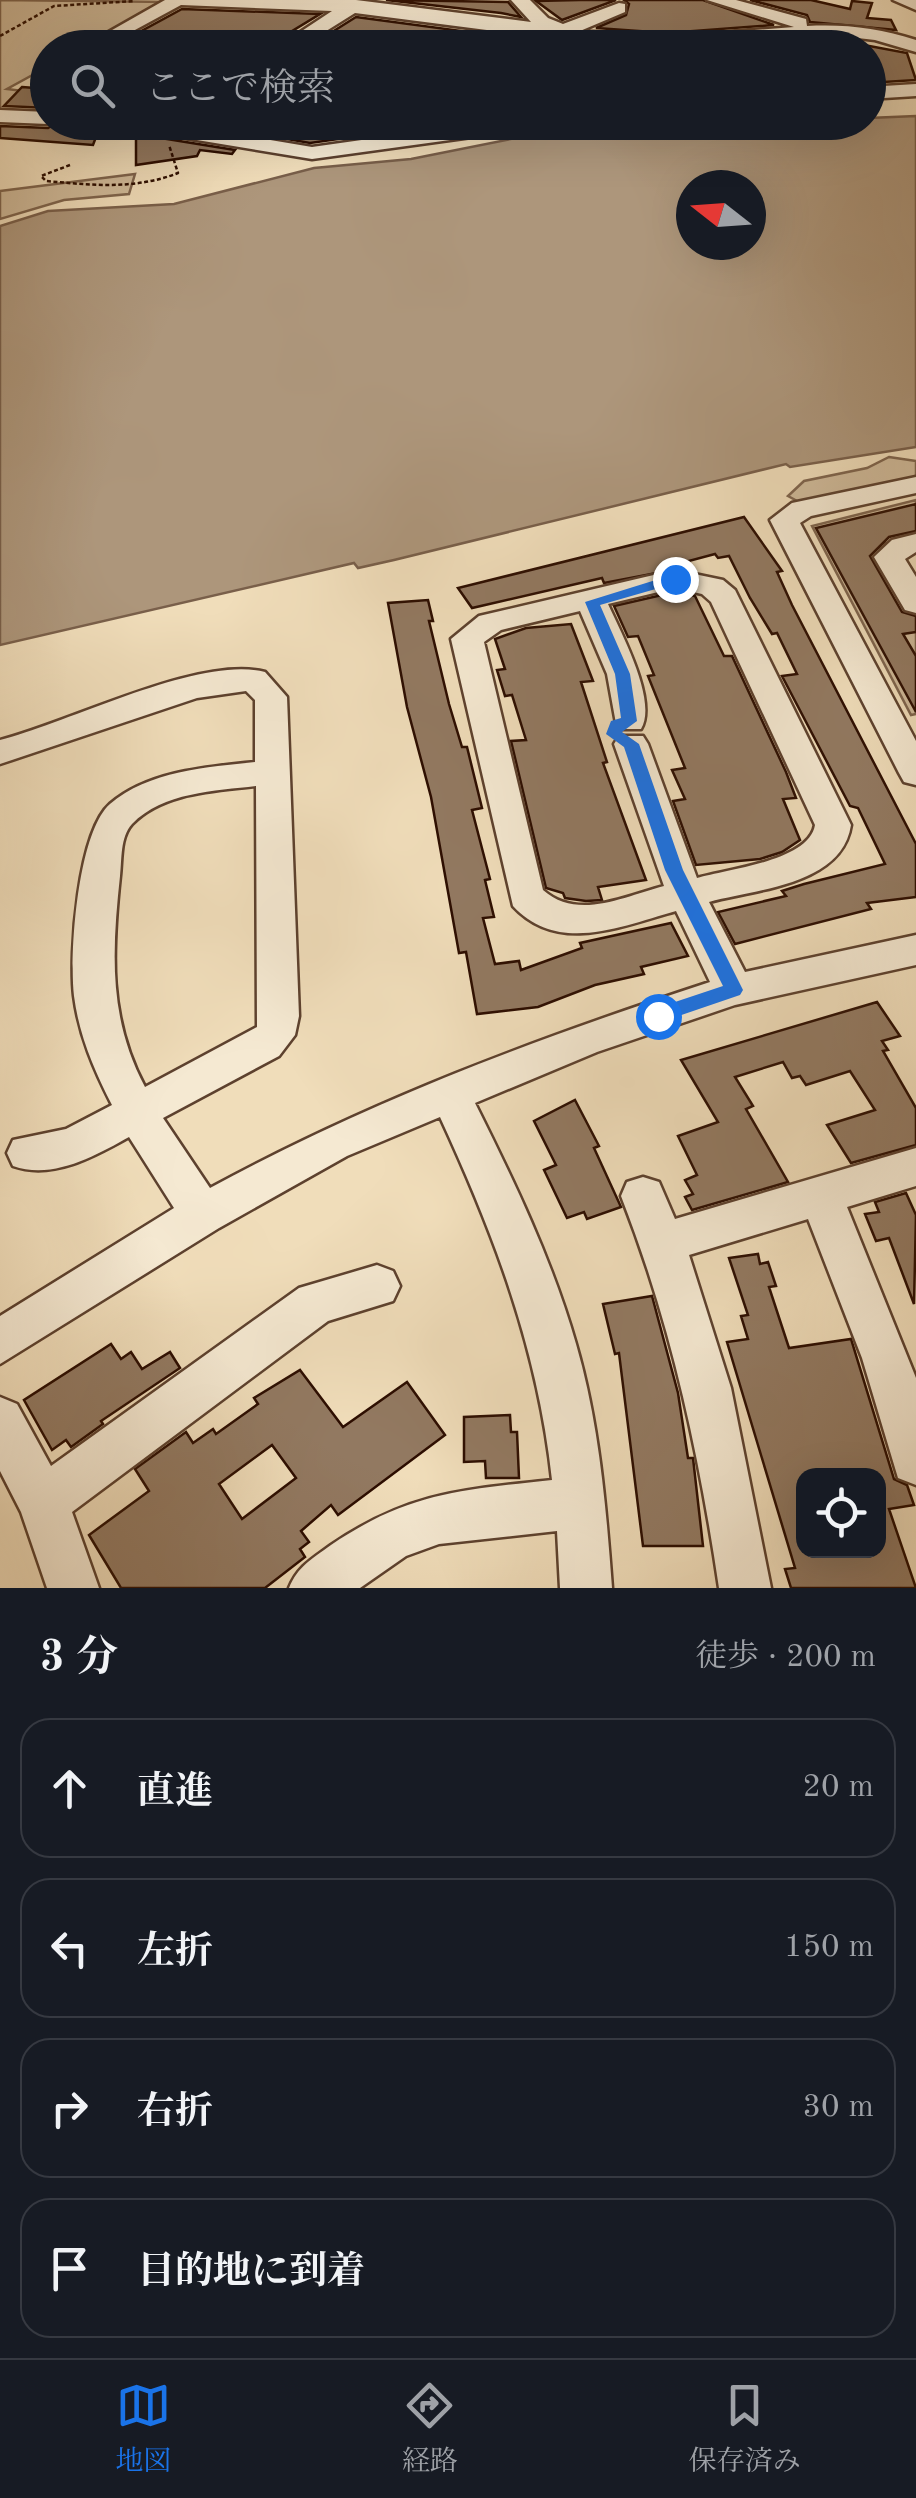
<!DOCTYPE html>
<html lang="ja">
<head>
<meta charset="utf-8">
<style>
	:root { --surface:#171b24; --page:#242831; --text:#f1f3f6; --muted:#9ea1a6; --line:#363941; --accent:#1a73e8 }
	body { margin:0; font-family:"Old Standard TT","Noto Serif JP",serif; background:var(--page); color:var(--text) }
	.controls { position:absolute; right:30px; bottom:30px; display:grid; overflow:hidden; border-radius:20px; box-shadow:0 10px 40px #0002 }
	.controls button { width:90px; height:90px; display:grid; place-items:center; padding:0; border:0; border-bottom:2px solid var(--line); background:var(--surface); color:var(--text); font:50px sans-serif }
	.compass { position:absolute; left:676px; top:170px; width:90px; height:90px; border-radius:50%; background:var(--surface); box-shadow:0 10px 40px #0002; rotate:287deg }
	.stop { position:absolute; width:30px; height:30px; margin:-22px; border:8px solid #1a73e8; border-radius:50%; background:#fff }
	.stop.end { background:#1a73e8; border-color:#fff; box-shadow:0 2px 10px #0008 }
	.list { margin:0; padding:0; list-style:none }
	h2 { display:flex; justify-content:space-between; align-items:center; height:130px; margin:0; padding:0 40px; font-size:42px }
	h2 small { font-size:32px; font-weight:400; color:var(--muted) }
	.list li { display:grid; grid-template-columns:65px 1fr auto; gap:30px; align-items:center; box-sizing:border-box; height:140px; margin:0 20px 20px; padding:0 20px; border:2px solid var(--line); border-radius:30px }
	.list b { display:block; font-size:38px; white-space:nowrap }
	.list em { font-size:32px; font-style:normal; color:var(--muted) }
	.icon { flex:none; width:55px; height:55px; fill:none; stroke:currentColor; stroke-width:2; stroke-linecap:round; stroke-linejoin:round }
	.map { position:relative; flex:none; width:916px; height:1588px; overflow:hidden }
	.search { position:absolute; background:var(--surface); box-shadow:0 10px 40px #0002; left:30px; right:30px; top:30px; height:110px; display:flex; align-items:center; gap:25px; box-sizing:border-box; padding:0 35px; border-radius:55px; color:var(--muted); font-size:38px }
	.sheet { height:770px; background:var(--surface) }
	nav { display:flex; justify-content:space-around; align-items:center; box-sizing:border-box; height:140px; border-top:2px solid var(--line); background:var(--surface); font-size:28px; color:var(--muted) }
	nav a { display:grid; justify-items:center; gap:5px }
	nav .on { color:var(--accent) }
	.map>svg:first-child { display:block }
	.green { fill:#cfba9a; stroke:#7e644d; stroke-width:2.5 }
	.water { fill:#ad967b; stroke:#795f4a; stroke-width:2.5; fill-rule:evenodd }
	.building { fill:#927961; stroke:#2c0d00; stroke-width:2.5; fill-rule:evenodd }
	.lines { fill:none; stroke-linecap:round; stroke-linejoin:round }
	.minor-casing { stroke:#5d412e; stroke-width:5 }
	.path { stroke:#2c0d00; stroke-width:2.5; stroke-dasharray:4 2.5; stroke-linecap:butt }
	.minor { fill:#f5e9d2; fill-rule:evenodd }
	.route { fill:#1a73e8 }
</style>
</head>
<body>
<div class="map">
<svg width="916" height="1588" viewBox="0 0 916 1588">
	<rect width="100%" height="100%" fill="#f0ddba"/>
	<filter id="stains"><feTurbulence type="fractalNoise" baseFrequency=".002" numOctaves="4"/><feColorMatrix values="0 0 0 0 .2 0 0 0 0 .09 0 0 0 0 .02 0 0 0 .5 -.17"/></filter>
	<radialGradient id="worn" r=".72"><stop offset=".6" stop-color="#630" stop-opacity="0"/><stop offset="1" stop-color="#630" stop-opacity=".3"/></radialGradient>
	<g class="green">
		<polygon points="0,0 169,2 82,47 48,48 47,67 7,89 47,94 47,116 0,113"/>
		<polygon points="494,27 562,34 575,47 473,48"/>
		<polygon points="135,174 129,194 64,200 0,219 0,191"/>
		<polygon points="889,457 916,461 916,478 799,502 788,496 804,481 867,468"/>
		<polygon points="916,500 916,536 882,544 878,555 916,624 916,714 911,715 812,526"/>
	</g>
	<path class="water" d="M916,116v331l-126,20 -4,-3 -392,96 -36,8 -4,-5 -354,82v-419l48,-15 126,-7 140,-36 97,-9 120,-24 158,-13h179l1,-4zM691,185h60v60h-60z"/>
	<g class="building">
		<polygon points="386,0 508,2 521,17 501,13"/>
		<polygon points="616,0 562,20 536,1 580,0"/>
		<polygon points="624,0 703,0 774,25 667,33 596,28 626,15 629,4"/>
		<polygon points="750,0 811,0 850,9 852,1 872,3 867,18 891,20 896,30 810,22 807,15"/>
		<polygon points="182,9 320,14 269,45 250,38 136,34"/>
		<polygon points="356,17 484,34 466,48 321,39"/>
		<polygon points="832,39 907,53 916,80 868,83 868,48 702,46"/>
		<polygon points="22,87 48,89 48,108 4,106"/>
		<polygon points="58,122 101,124 93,145 0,138 0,126 48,128"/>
		<polygon points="189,122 366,122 367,135 310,143"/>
		<polygon points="136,134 235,150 232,154 200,150 197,156 136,165"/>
		<polygon points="916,504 916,531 889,537 870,556 902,612 916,616 916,632 903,634 916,656 916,712 816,528"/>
		<polygon points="744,517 782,571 777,572 792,605 916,844 916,897 867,903 871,909 735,944 718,912 786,896 782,891 804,884 885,864 858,808 850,806 782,676 797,674 777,633 772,634 750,598 729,556 718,558 715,554 681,563 683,568 604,583 602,578 472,608 458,588"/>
		<polygon points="675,592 695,596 724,656 732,656 786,772 796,798 783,799 800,840 782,852 760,859 696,865 673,801 685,799 672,770 685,768 648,676 654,675 638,636 628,637 614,606"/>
		<polygon points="428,600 433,621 429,621 449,704 462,747 467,747 482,808 472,810 490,879 485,880 494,917 483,918 495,964 519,961 521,970 582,948 580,943 671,923 688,956 641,967 644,974 595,985 538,1007 477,1014 466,952 459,953 431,797 407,707 388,603"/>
		<polygon points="571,624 593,681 581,682 607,762 603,763 646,880 598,887 602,900 586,901 565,898 563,893 546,888 511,741 526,740 512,695 505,696 497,670 505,669 495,639 526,628"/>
		<polygon points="877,1002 900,1036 882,1041 888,1050 883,1051 916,1108 916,1145 851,1163 827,1125 875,1110 850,1071 806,1085 800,1076 792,1078 783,1062 735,1077 753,1106 746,1109 788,1182 692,1210 685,1197 693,1194 685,1180 697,1175 678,1136 718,1122 681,1060"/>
		<polygon points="575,1100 599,1146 594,1148 621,1207 587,1219 584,1212 567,1218 544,1170 556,1165 534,1121"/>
		<polygon points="906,1193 916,1215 914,1304 889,1238 876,1241 865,1214 879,1212 875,1202"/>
		<path d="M758,1254l2,10 8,-2 8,24 -7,1 20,61 62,-9 43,140 13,6 7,20 -25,4 27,79h-125l-6,-19 10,-1 -68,-226 21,-3 -7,-23 7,-1 -19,-57zM804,1476h74v74h-74z"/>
		<polygon points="652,1296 678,1393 688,1458 693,1458 703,1546 643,1546 619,1353 615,1354 603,1304"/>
		<polygon points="111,1344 121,1359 131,1352 142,1369 170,1352 180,1368 101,1421 103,1424 71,1447 66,1440 52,1450 24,1400"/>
		<path d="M300,1370l43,57 64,-45 38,53 -107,80 -7,-10 -30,26 8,11 -9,7 5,8 -40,31h-144l-32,-53 60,-44 -14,-22 51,-37 7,11 20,-14 3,5 42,-30 -4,-6zM272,1445l24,33 -54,41 -23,-35z"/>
		<polygon points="510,1415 511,1432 517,1432 519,1478 486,1478 485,1461 464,1462 464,1417"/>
	</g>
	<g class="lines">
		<defs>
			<g id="minor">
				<path d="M165,0h191l175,22 -20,-22h19l18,18 15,6 56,-21 6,1v8l-45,19 84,6 130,-10 -87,-27h29l70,19 1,7c38,-2 72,2 109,14v12l-41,-12 -43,-5 -215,12 -262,-34 -56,35h-23l56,-37 -151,-6 -59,32 128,5 9,6h-159l-9,-6z"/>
				<polygon points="893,0 916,0 916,10"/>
				<polygon points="916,84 916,96 868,99 868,87"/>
				<polygon points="0,110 48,112 48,122 54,122 48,124 0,122"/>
				<polygon points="114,122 164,122 312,147 489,122 547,122 537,128 312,159 124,128"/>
				<polygon points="916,477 916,493 811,516 800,523 916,741 916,785 904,782 899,773 770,520 792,503"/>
				<polygon points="916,534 916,552 905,559 916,577 916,613 905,610 874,557 892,540"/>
				<path d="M675,570l48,10 12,10 116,235c-9,60 -94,64 -142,77l36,70 171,-37v30l-181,40 -138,47 -122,51c39,78 77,157 101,241 23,79 30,162 36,244h-52l-3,-57 -118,13 -33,12 -46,32h-71c9,-22 23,-29 42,-43 78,-53 131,-55 221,-65 -14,-130 -57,-244 -112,-363l-93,39 -128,72 -219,136v-48l174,-108 -45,-71c-34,19 -76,43 -116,29l-6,-13 6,-13 53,-11 46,-24c-18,-35 -33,-70 -38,-109 -5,-43 4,-164 36,-192 38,-33 98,-37 145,-42v-62l-9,-9 -49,7 -197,66v-24c69,-17 199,-85 265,-68l22,25 12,319 -4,19 -16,21 -116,62 47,70c160,-87 328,-150 500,-206l-34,-71c-54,15 -118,44 -163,-5l-62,-267 28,-23zM675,588l27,6 9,8 104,223c-6,36 -87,44 -118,53l-49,-134 -5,-8h-24l-5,8 50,142c-39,10 -86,35 -121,4l-59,-248 17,-12 79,-19 27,63 10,55h24c17,-28 -20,-96 -33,-125zM256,786l1,241 -112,60c-37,-69 -33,-136 -25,-211 2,-17 0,-39 12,-52 31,-32 83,-33 124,-38z"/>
				<path d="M916,1148v38l-69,21 69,171v107l-18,-7 -36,-120 -54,-139 -119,36 42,133 40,200h-52c-20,-135 -48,-265 -98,-392l6,-14 16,-5 16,5 16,37z"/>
				<polygon points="377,1265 393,1271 400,1286 393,1301 328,1321 72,1512 99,1588 47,1588 21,1512 0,1471 0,1397 17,1404 51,1466 299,1288"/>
			</g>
		</defs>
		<use href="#minor" class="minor-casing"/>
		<g class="path">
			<polyline points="0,36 54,6 135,1"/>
			<polyline points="555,127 602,122"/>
			<path d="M70,165l-29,11 5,5c45,4 89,9 132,-8l-9,-28"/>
		</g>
		<use href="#minor" class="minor"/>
	</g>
	<polygon class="route" points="675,574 680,582 600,605 630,674 637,721 622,732 639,744 683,870 743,990 740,995 658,1023 648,1016 651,1010 723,986 665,870 624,747 606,734 611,721 621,718 615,674 585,602"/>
	<rect width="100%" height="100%" filter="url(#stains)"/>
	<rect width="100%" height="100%" fill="url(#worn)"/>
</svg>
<div class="controls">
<button><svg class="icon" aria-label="locate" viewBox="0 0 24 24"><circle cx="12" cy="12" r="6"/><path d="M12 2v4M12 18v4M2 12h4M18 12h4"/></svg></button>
</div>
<svg class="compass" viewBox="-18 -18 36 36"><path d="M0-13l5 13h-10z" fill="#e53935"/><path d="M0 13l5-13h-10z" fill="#9ea1a6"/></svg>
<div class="stop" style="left:658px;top:1016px"></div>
<div class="stop end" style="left:675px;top:579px"></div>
<div class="search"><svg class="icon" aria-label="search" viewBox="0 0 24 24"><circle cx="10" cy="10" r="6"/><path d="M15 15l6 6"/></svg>ここで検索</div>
</div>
<section class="sheet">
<h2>3 分<small>徒歩 · 200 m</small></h2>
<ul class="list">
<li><svg class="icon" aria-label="ahead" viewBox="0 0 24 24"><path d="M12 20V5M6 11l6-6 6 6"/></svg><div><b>直進</b></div><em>20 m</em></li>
<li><svg class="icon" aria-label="left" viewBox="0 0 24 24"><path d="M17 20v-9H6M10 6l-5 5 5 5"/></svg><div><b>左折</b></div><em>150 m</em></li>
<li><svg class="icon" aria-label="right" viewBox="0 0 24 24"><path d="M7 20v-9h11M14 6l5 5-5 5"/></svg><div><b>右折</b></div><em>30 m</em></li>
<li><svg class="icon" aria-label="arrive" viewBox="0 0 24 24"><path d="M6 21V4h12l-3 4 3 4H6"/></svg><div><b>目的地に到着</b></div></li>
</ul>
</section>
<nav>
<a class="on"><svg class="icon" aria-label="map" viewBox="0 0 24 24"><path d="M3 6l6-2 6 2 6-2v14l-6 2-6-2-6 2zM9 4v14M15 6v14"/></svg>地図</a>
<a><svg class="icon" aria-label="directions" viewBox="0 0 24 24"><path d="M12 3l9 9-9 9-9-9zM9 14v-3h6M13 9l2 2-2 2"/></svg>経路</a>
<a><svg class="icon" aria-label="saved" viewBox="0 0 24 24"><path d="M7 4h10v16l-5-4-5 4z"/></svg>保存済み</a>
</nav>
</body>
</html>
